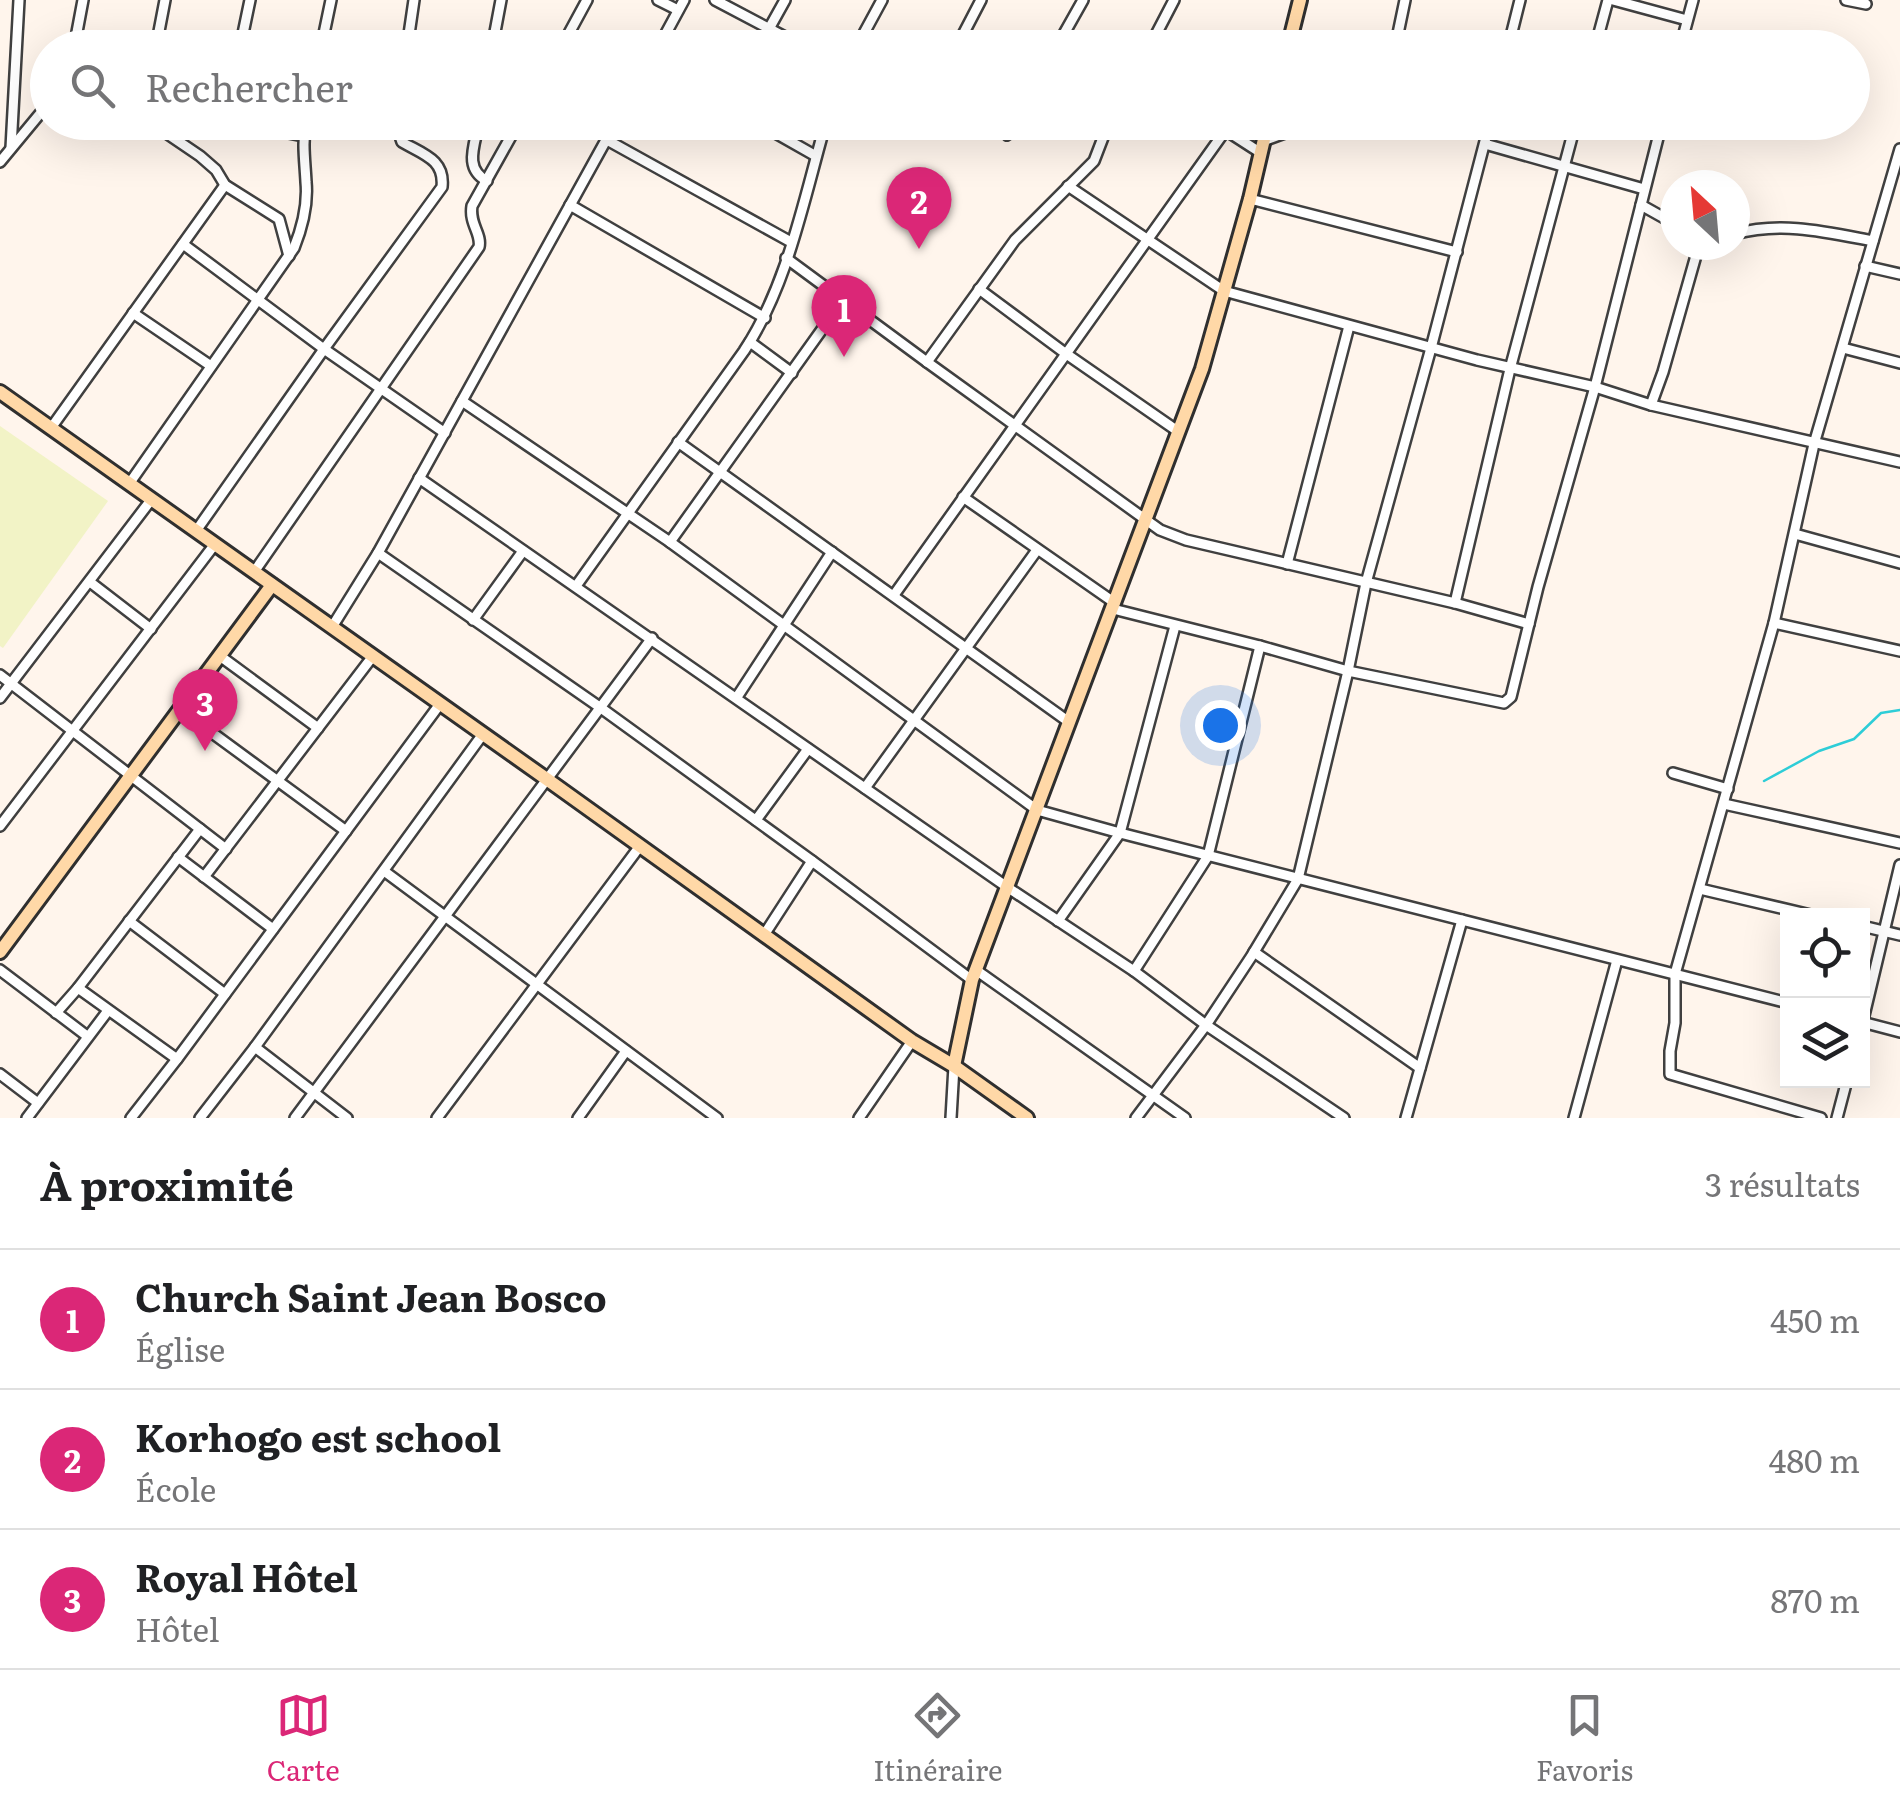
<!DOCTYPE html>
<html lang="fr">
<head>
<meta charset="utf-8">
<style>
	:root { --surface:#fff; --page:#f6f6f6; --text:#202124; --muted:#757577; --line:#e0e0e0; --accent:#db2777 }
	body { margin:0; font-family:Literata,serif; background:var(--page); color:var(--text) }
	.controls { position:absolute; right:30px; bottom:30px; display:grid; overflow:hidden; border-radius:0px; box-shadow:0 10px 40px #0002 }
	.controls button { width:90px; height:90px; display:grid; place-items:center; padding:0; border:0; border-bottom:2px solid var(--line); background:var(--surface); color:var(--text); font:50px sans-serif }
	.compass { position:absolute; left:1660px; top:170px; width:90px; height:90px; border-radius:50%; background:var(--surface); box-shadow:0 10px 40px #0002; rotate:334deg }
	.you { position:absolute; left:1220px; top:725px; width:35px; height:35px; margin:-25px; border:8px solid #fff; border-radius:50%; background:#1a73e8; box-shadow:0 0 0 15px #1a73e833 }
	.badge { display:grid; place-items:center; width:65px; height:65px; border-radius:50%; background:var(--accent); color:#fff; font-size:32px; font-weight:700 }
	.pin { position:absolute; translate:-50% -82px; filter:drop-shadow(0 2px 5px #0008) }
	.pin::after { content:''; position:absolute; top:52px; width:35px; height:30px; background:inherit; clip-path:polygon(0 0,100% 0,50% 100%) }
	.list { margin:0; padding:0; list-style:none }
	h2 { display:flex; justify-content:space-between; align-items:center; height:130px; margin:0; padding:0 40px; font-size:42px }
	h2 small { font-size:32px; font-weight:400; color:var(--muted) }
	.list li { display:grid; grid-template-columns:65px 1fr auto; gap:30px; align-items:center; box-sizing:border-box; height:140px; padding:0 40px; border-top:2px solid var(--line) }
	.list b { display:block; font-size:38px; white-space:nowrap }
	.list p { margin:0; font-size:32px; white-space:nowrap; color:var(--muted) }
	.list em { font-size:32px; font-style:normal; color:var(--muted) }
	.icon { flex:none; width:55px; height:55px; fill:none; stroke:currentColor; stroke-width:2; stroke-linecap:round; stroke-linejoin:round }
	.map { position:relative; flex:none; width:1900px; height:1118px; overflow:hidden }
	.search { position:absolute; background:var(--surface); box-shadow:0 10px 40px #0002; left:30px; right:30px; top:30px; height:110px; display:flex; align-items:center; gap:25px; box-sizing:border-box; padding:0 35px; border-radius:55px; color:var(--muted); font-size:38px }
	.sheet { height:550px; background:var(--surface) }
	nav { display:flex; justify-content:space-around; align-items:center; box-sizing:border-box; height:140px; border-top:2px solid var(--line); background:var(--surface); font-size:28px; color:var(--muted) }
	nav a { display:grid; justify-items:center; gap:5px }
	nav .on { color:var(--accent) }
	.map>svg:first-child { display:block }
	.pitch { fill:#f2f3c6 }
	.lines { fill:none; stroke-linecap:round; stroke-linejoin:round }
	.stream { stroke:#2ecdd7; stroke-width:2.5 }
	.street-casing { stroke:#404040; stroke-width:14 }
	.secondary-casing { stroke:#2f2f2f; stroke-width:18 }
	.street { stroke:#fff; stroke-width:9 }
	.secondary { stroke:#ffd8a7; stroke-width:12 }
</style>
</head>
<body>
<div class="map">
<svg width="1900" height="1118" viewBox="0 0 1900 1118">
	<rect width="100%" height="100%" fill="#fff5ec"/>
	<polygon class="pitch" points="0,426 108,501 3,648 0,646"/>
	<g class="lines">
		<polyline class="stream" points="1764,781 1819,751 1854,739 1881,713 1900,710"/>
		<defs>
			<g id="street">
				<polyline points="658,0 678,10"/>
				<polyline points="715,0 806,48"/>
				<polyline points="1613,0 1687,20"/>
				<polyline points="1846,0 1866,4"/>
				<polyline points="770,27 785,0"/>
				<polyline points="156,47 165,0"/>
				<polyline points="74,48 83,0"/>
				<polyline points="240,48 250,0"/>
				<polyline points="321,48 331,0"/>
				<polyline points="407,48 414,0"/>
				<polyline points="492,48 501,0"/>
				<polyline points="561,48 587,0"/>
				<polyline points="658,48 684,0"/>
				<polyline points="856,48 882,0"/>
				<polyline points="956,48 981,0"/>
				<polyline points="1056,48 1083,0"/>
				<polyline points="1149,48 1174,0"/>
				<polyline points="1395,48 1405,0"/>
				<polyline points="1508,48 1520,0"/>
				<polyline points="1595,48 1608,0"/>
				<polyline points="1680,48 1693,0"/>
				<polyline points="150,122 200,156 216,170 225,185 279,219 289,256"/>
				<polyline points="233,122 303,136"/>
				<path d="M479,122c-4,23 -16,46 8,59"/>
				<polyline points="756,122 816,156"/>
				<polyline points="1213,122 1261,153"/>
				<polyline points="1007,135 1014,122"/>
				<polyline points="607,140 791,242"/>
				<polyline points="1263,141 1315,122"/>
				<polyline points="1485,144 1644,189"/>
				<polyline points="11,148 19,0"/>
				<polyline points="0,162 48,104"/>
				<polyline points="1068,186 1224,291 1477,360 1595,387 1651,405 1900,462"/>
				<polyline points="1250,199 1457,252"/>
				<polyline points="570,205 765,318"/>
				<polyline points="1641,205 1675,224"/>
				<path d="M1735,234c47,-13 91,-2 138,7"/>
				<polyline points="183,244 324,349 445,433"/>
				<polyline points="786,258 927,362 1160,530 1186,540 1455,603 1529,624"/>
				<polyline points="1865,266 1900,274"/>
				<polyline points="979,289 1065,353 1179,432"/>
				<polyline points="133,313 211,366"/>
				<polyline points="750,342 792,373"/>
				<polyline points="1843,348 1900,363"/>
				<polyline points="927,362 1015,240 1094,161 1109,122"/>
				<polyline points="462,401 670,542 1037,810 1120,833 1788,1003"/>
				<polyline points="1651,405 1663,372 1699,245"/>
				<polyline points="51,428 225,185"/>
				<polyline points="678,442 1069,722"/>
				<polyline points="419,478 1007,887 1134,971 1206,1025 1344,1118"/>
				<path d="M129,484l165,-236c8,-20 14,-45 12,-66 -1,-21 -4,-39 0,-60"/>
				<polyline points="963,497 1115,603"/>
				<path d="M196,531l128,-182 118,-162c3,-28 -20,-33 -40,-45l-7,-20"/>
				<polyline points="1795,534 1900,563"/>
				<polyline points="670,542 843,300"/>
				<polyline points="378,553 601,708 812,861 972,980"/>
				<polyline points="1287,564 1349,326"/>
				<path d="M254,572l225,-325c3,-13 -10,-23 -7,-41l47,-84"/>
				<polyline points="90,582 151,629"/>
				<path d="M576,586l168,-235c44,-66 60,-153 82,-229"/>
				<polyline points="894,595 1225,131"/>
				<polyline points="1455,603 1510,369 1576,122"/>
				<polyline points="1113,609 1260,646 1348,671 1504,703 1511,697 1538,587 1595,387 1662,122"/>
				<polyline points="473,620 523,551"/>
				<polyline points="1774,623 1900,651"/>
				<polyline points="332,627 378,553 616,122"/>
				<polyline points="220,656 318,728"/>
				<polyline points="0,675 226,849"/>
				<polyline points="737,697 832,552"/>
				<polyline points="0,698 151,500"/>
				<polyline points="181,710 346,831"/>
				<polyline points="1673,773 1728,789"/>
				<polyline points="865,788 1037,550"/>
				<polyline points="1724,804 1900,843"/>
				<polyline points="756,820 808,749"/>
				<polyline points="0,826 215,544"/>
				<polyline points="178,857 273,929"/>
				<polyline points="384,871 717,1118"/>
				<polyline points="204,877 373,656"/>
				<polyline points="1700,889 1815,916"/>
				<polyline points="129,921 225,994"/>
				<polyline points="1058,921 1120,833 1175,626"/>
				<polyline points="1862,926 1900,935"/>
				<polyline points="764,935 812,861"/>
				<polyline points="1254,952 1420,1068"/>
				<polyline points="0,970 87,1036"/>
				<polyline points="976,970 1185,1118"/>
				<polyline points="1134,971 1208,856 1260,646"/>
				<polyline points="78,988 177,1059"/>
				<polyline points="56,1013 78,988 200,829"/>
				<polyline points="1862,1022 1900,1032"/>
				<polyline points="1862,1024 1900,865"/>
				<polyline points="255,1047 347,1118"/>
				<polyline points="0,1074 38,1103"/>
				<polyline points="27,1118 107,1012"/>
				<polyline points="131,1118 177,1059 440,704"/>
				<polyline points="200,1118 255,1047 483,734"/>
				<polyline points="295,1118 652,638"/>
				<polyline points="437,1118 640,846"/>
				<polyline points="578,1118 626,1051"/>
				<polyline points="859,1118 912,1041"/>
				<polyline points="951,1118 954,1066"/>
				<polyline points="1136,1118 1206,1025 1251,957 1298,879 1348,671 1366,583 1431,348 1490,122"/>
				<polyline points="1406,1118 1462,920"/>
				<polyline points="1574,1118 1617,960"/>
				<polyline points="1821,1118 1670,1074 1670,1051 1675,1023 1675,974 1774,623 1814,444 1900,149"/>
				<polyline points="1837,1118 1847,1080"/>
			</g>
			<g id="secondary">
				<polyline points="1288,48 1300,0"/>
				<polyline points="0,392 548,780 912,1041 954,1066 1027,1118"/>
				<polyline points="0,952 272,585"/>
				<polyline points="954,1066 972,980 1202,369 1250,199 1268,122"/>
			</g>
		</defs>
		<use href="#street" class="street-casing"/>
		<use href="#secondary" class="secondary-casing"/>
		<use href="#street" class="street"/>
		<use href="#secondary" class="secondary"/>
	</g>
</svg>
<div class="controls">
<button><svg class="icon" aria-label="locate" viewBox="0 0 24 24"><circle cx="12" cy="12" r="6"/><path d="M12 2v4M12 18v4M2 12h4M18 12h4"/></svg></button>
<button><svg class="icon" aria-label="layers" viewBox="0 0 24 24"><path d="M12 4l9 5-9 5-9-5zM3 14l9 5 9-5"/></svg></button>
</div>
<svg class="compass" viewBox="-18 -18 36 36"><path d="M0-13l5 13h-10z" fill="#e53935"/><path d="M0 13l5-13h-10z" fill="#757577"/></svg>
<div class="you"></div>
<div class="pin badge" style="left:844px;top:357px">1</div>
<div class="pin badge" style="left:919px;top:249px">2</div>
<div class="pin badge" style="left:205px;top:751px">3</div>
<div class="search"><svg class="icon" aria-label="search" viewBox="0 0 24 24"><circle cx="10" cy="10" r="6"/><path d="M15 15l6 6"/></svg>Rechercher</div>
</div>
<section class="sheet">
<h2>À proximité<small>3 résultats</small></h2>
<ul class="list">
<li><span class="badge">1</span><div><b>Church Saint Jean Bosco</b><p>Église</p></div><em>450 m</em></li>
<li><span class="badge">2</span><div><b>Korhogo est school</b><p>École</p></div><em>480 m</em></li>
<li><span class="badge">3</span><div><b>Royal Hôtel</b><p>Hôtel</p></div><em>870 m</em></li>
</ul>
</section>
<nav>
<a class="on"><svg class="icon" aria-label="map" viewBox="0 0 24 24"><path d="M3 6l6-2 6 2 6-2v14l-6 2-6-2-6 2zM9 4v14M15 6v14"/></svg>Carte</a>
<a><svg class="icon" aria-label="directions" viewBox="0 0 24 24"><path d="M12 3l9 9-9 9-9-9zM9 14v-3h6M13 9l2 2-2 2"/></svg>Itinéraire</a>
<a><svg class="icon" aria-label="saved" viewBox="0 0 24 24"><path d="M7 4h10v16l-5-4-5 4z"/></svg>Favoris</a>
</nav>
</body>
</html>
